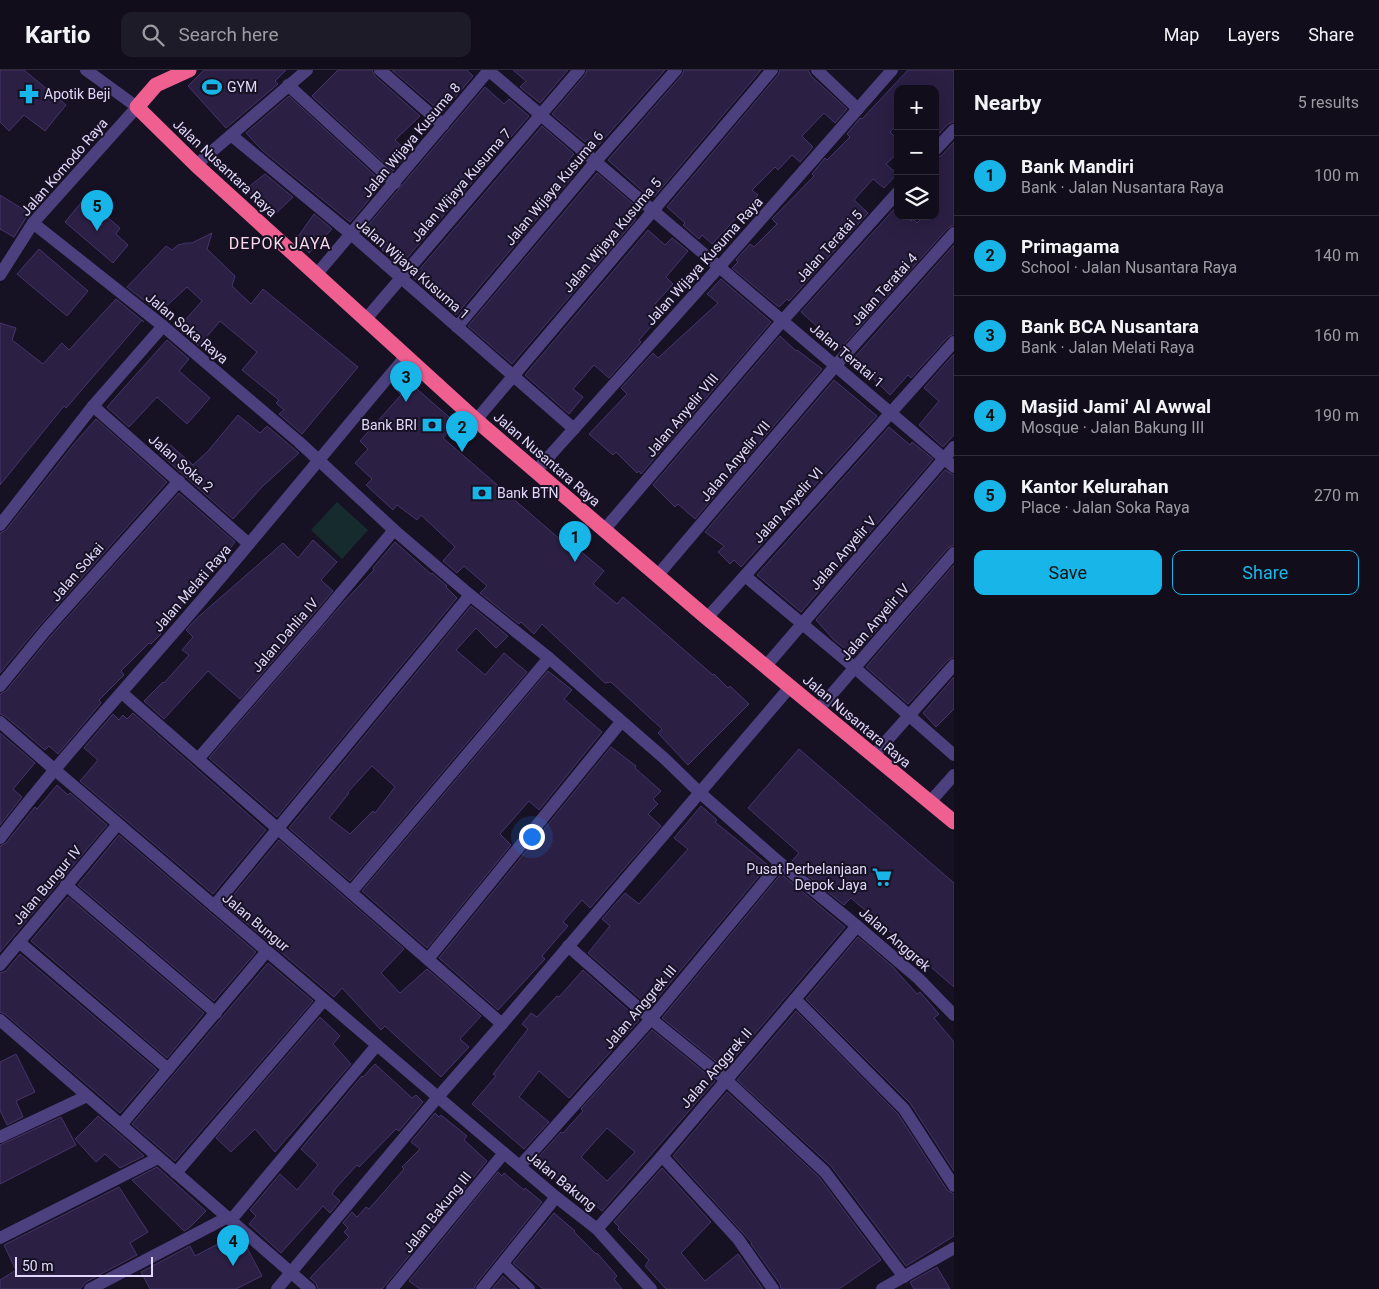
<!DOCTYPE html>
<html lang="en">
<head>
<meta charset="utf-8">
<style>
	:root { --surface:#110d1b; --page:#1e1b28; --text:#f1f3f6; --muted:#9c9ca3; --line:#302d3a; --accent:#18b6e8 }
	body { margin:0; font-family:Roboto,sans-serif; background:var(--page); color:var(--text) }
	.controls { position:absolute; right:15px; top:15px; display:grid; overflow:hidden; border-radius:10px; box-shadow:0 5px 20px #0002 }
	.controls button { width:45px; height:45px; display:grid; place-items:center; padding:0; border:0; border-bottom:1px solid var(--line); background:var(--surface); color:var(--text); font:25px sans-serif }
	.scale { position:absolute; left:15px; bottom:12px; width:138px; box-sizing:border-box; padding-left:5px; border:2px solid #e1d8fb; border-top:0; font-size:14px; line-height:18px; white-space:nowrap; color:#e1d8fb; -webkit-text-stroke:4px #171124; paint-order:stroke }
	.you { position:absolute; left:531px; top:766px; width:18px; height:18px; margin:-12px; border:4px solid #fff; border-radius:50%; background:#1a73e8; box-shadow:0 0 0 8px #1a73e833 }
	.badge { display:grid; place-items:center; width:32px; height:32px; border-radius:50%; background:var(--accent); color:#111; font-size:16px; font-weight:700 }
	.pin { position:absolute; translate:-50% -41px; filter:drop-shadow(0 1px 2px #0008) }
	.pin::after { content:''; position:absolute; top:26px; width:18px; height:15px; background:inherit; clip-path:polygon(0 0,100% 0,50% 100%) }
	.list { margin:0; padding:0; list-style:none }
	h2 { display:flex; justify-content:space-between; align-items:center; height:65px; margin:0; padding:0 20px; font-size:21px }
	h2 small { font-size:16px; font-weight:400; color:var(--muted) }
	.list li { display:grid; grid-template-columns:32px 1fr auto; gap:15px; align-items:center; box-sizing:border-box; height:80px; padding:0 20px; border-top:1px solid var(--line) }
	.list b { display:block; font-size:19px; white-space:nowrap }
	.list p { margin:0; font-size:16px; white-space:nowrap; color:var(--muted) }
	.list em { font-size:16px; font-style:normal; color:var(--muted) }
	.actions { display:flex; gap:10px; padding:15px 20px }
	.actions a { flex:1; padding:11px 0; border:1px solid var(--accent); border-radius:10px; text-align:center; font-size:18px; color:var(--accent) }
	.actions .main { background:var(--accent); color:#111 }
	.icon { flex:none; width:28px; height:28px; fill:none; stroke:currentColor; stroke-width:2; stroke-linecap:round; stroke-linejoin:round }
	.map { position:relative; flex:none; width:954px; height:1219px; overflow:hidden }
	header { display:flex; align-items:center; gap:30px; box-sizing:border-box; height:70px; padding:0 25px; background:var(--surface); border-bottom:1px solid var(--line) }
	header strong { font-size:24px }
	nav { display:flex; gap:28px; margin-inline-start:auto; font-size:18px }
	.search { width:350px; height:45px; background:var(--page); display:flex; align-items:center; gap:12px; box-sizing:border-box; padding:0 18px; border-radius:10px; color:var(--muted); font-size:19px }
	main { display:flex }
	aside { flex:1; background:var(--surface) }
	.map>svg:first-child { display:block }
	.green { fill:#152b2e }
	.building { fill:#2b1f43; stroke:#47346d; fill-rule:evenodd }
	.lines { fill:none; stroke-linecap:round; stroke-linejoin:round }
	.minor { stroke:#4c417e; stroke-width:12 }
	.highway { stroke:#ef6091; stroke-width:15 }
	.labels { text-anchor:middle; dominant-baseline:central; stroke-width:4; stroke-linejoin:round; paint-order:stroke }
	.poi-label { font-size:14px; fill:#e1d8fb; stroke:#171124; text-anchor:start }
	.street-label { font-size:14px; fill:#e1d8fb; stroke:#171124 }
	.quarter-label { font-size:16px; letter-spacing:1px; fill:#fbdaeb; stroke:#171124 }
</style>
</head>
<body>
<header>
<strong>Kartio</strong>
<div class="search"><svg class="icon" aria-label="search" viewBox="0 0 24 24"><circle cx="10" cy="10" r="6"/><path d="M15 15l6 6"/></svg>Search here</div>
<nav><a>Map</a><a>Layers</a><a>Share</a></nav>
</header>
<main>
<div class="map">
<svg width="954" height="1219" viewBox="0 0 954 1219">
	<rect width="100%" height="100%" fill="#171124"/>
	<polygon class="green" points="337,432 368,460 342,489 311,460"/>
	<g class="building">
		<polygon points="0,0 24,0 66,35 45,61 24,45 9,61 0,52"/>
		<polygon points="204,0 286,0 275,11 278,14 226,58 188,16"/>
		<polygon points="338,0 372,0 375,6 420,46 395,70 409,83 393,101 312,26"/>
		<polygon points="392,0 467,0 473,6 442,43"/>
		<polygon points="513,0 568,0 540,33 520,17 526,11"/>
		<polygon points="587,0 665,0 596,78 587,69 585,72 552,44 585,5"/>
		<polygon points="684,0 761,0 654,127 650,123 648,126 608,90 682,5"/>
		<polygon points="780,0 808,0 811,6 847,39 835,53 824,43 802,66 813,77 800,92 792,85 778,100 775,97 752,120 758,125 712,174 702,165 699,169 683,155 685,153 667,137 778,5"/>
		<polygon points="908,0 954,0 954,52 948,54 935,68 935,19 898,19 898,53 890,62 898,70 898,83 886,94 897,104 884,118 873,109 854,130 868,143 789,231 787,229 779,237 732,198 738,192 736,190 750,174 754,177 777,154 772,149 814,106 812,104 825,88 827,90 850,67 847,64 860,48 862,49"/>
		<polygon points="485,17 504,34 509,29 529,46 400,196 382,180 383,179 365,159"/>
		<polygon points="289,26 383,113 350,152 262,80 246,63"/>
		<polygon points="542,56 574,84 568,91 578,100 456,245 413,207"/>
		<polygon points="954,72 954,155 948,158 841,278 801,242 896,137 898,139 898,146 906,146 911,151 913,149 917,153 924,146 935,146 935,88 941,86"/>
		<polygon points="597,103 639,139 633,147 636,149 512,294 468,256"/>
		<polygon points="265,104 293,127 272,147 246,119"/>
		<polygon points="0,125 29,143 14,167 0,159"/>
		<polygon points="85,128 120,158 116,164 128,175 113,193 65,152"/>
		<polygon points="314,144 332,159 309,183 297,168"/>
		<polygon points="648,160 665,175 672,168 688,181 666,207 673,214 655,234 662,240 651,252 653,254 639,270 641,272 609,308 594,295 573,319 583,327 569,344 525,305"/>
		<polygon points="212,163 207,179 235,206 232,216 251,234 263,219 358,297 302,364 279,344 284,340 276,333 279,330 242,300 257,282 220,251 199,276 178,258 202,231 187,217 161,241 156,237 155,239 127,217 166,176 172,180 178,175 186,173 192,173"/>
		<polygon points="954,175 954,264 948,267 911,308 908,305 890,325 853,289"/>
		<polygon points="39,179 88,221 67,246 17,204"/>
		<polygon points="721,209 771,252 641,404 639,401 637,403 616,382 613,385 589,364 627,324 621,318 653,283 658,288 718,233 707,224"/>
		<polygon points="116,229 144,252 142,250 66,338 64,336 0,415 0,253 16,258 12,270 43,294 62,273 69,280"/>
		<polygon points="780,266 796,281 797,280 822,299 695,449 678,434 675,437 653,415"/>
		<polygon points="167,270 189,289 179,301 210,328 187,354 157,327 129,357 107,337"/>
		<polygon points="954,284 954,365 943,377 919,355 939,331 924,318"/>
		<polygon points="403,307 456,353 443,368 562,471 565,468 604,501 593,514 617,534 623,527 713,605 714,604 728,618 730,616 749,634 688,695 658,663 662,659 611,612 605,613 542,554 534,564 521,552 519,554 480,523 487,516 464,496 457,503 443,491 455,477 421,445 417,450 397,435 393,440 366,415 372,409 355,393 368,379 360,371 401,325 394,318"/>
		<polygon points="834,310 877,346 741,497 734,490 730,494 718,482 724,476 705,462"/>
		<polygon points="238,345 260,363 267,356 299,383 262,417 233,449 159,383 168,373 193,395 208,381"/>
		<polygon points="96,349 167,412 39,556 0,603 0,463 6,460 74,374"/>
		<polygon points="889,357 910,375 912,372 933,389 801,542 757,505"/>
		<polygon points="945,400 954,405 954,475 948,478 854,586 834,570 816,550"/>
		<polygon points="179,423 235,472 219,493 159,562 161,564 151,574 149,573 121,601 124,605 99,630 101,633 58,684 49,676 45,680 5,646 0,644 0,624 6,621 51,566"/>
		<polygon points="313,470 337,492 321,510 333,521 240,629 208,601 164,649 144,631 163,612 164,613 189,585 182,580 193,567 186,560 197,548 283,473 298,488"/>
		<polygon points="395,472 431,504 432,503 447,516 446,517 457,528 277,747 209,688 344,532 374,500 373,498"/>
		<polygon points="954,495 954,587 948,590 908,634 866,597"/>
		<path d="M471,536l37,30 -12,12 -20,-20 -20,22 29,25 19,-22 23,19 -177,209 -61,-53zM372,696l23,21 -20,26 -2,-2 -23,23 -21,-16 20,-25 -1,-1z"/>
		<polygon points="548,601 572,620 564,629 602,662 539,740 529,731 500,764 511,775 427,878 362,821"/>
		<polygon points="954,607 954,639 936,657 923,643"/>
		<polygon points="133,643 266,760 213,824 80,711 98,690 84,678 113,644 119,650 123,645 127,649"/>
		<polygon points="0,663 35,693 13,719 22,727 0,755"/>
		<polygon points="611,677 636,696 635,698 661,721 653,729 658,734 648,744 661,756 590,838 582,830 563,852 568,856 542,886 545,889 498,940 439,888"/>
		<polygon points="799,679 954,813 954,917 851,828 844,835 791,792 799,783 748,738"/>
		<polygon points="57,715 68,725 70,723 107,755 0,882 0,776 6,773 35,737 37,739"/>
		<polygon points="701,736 717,750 715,752 768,795 650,937 588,883 610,856 602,849 625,823 639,834 688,779 674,768"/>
		<polygon points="119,765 256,882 214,931 78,815"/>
		<polygon points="279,770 404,879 381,903 400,923 427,899 481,946 460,969 469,977 441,1007 385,956 381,960 342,918 334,927 225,835"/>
		<polygon points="781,804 845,857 725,999 662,948"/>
		<polygon points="68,827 204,943 167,988 31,871"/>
		<polygon points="858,867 893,897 917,924 920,922 939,944 934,948 954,972 954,1101 910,1033 806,929"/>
		<polygon points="20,884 157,1000 120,1043 5,944 0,942 0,903 6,901"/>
		<polygon points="268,893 313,931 175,1091 132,1054"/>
		<polygon points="583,900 639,950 569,1028 539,1001 519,1027 549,1052 524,1079 472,1034 496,1006 493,1004 528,959 522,954 531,943 537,947 557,926 559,927"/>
		<polygon points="796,941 898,1044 947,1120 954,1124 954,1166 906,1196 831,1096 737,1010"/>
		<polygon points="320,947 340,966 333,974 351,994 275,1082 255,1059 231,1082 216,1068"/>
		<path d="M652,960l63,51 -113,130 -34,-30 -5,5 -11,-10 1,-2 -17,-14 25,-28 2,1 20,-22 -2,-2zM607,1058l28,24 -28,29 -26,-24z"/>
		<polygon points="16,984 35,1022 16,1031 23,1047 7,1055 0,1040 0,992"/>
		<polygon points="375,994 412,1028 416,1025 423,1032 399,1061 396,1059 359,1097 357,1095 336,1118 332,1124 340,1131 330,1143 323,1136 281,1183 249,1154 256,1146 250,1140 280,1104 297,1120 318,1095 301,1079 362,1006 363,1007"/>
		<polygon points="727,1022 819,1107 881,1190 839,1219 781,1219 780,1214 751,1174 752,1173 673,1086"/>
		<polygon points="435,1043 439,1047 441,1045 467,1066 464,1070 487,1091 382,1219 318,1219 316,1213 310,1208 349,1167 344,1162 348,1158 343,1153 352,1142 357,1147 366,1137 369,1139 404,1099 402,1097 420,1079 411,1072"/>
		<polygon points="98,1046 116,1061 144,1086 120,1098 105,1084 96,1092 75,1069"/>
		<polygon points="61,1047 76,1075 0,1114 0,1075"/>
		<polygon points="157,1097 206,1141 189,1158 184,1161 132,1110"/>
		<polygon points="662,1098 711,1152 681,1183 705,1211 738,1184 763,1219 666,1219 645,1196 649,1190 618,1159 619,1157 614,1152"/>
		<polygon points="498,1102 502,1106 504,1103 524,1120 525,1118 542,1132 476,1214 474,1219 420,1219 409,1211"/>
		<polygon points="119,1117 148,1162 130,1173 137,1185 86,1212 80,1219 0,1219 0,1210 16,1200 4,1175"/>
		<polygon points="554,1143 575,1161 574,1162 596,1184 597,1183 617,1206 614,1209 622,1219 543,1219 513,1193"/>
		<polygon points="235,1165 245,1174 262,1206 236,1219 150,1219 141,1202 190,1176 195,1186"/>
		<polygon points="937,1197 950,1219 914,1219 910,1212"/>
		<polygon points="503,1206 517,1219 492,1219"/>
	</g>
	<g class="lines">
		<g class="minor">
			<polyline points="380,0 443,55"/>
			<polyline points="488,0 954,397"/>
			<polyline points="817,0 858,39"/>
			<polyline points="288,15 395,113"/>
			<polyline points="231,65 351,164 574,359"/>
			<polyline points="935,80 954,60"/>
			<polyline points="196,95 307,0"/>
			<polyline points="33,153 163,256 299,372 394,460 470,525 549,588 665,689 699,722 780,793 857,856 919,909 954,945"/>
			<polyline points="0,205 33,153 137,37 86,0"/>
			<polyline points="316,205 489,0"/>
			<polyline points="365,250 579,0"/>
			<polyline points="457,257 596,91 676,0"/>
			<polyline points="93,336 249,474"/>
			<polyline points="476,350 772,0"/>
			<polyline points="536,401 720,196 892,0"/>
			<polyline points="0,455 93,336 163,256"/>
			<polyline points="604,460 783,250 898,122"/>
			<polyline points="657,506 836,295 954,163"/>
			<polyline points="745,506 855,598 954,685"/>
			<polyline points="707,548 954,272"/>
			<polyline points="765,597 954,377"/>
			<polyline points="0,616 45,561 179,411"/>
			<polyline points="122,623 502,954"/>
			<polyline points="818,640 954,483"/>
			<polyline points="0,652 55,700 446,1034 556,1127 597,1159 651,1219"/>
			<polyline points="873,686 954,595"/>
			<polyline points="198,689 316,553 394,460"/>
			<polyline points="930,732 954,705"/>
			<path d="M0,768c60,-79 129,-153 194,-229 71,-83 141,-169 212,-253"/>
			<polyline points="66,815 216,943"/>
			<polyline points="351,822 549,588"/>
			<polyline points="214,836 470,525"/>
			<polyline points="19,872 168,999"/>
			<polyline points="568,876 651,949 725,1009 825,1102 904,1207"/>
			<polyline points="428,889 621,652"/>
			<polyline points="0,895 118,754"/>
			<polyline points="795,929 904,1039 954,1116"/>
			<polyline points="0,950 310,1219"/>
			<polyline points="121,1055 267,881"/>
			<polyline points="0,1067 87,1026"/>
			<polyline points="662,1086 738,1169 773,1219"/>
			<polyline points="520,1096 651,949 780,793"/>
			<polyline points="176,1103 324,930"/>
			<polyline points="231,1150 377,975"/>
			<polyline points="597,1159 662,1086 857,856"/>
			<polyline points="0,1168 158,1088"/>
			<polyline points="503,1194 529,1219"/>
			<polyline points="90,1219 228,1147"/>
			<polyline points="277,1219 438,1027 502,954 790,617"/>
			<polyline points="392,1219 504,1083"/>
			<polyline points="482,1219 556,1127"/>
			<polyline points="882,1219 954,1178"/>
		</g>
		<polyline class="highway" points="189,0 156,15 137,37 196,95 476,350 707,548 954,752"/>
	</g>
	<defs>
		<symbol id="stadium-bare" viewBox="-9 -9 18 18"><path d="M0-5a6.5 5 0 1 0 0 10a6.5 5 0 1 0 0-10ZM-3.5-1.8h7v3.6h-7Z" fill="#18b6e8" stroke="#171124" stroke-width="2.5" paint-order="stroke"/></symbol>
		<symbol id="pharmacy-bare" viewBox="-9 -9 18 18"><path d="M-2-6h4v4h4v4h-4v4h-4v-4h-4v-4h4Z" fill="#18b6e8" stroke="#171124" stroke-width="2.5" paint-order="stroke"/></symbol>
		<symbol id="bank-bare" viewBox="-9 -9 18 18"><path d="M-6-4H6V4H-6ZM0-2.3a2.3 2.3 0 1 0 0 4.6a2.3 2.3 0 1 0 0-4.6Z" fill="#18b6e8" stroke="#171124" stroke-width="2.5" paint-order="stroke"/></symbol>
		<symbol id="supermarket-bare" viewBox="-9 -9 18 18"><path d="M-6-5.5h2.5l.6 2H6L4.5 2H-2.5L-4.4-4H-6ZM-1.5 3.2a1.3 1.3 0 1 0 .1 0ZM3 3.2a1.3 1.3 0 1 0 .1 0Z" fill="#18b6e8" stroke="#171124" stroke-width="2.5" paint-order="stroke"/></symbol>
	</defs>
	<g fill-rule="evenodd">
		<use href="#stadium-bare" x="198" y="3" width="28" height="28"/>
		<use href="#pharmacy-bare" x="15" y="10" width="28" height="28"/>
		<use href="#bank-bare" x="418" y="341" width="28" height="28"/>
		<use href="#bank-bare" x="468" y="409" width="28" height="28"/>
		<use href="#supermarket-bare" x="868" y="793" width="28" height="28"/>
	</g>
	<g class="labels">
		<g class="poi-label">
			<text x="227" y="17">GYM</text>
			<text x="44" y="24">Apotik Beji</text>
			<text x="417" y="355" text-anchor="end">Bank BRI</text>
			<text x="497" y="423">Bank BTN</text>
			<text x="867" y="799" text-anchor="end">Pusat Perbelanjaan<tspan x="867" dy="16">Depok Jaya</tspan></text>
		</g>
		<g class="street-label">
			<text transform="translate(411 70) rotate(-50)">Jalan Wijaya Kusuma 8</text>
			<text transform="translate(64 97) rotate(-49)">Jalan Komodo Raya</text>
			<text transform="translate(225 98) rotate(43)">Jalan Nusantara Raya</text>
			<text transform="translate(461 115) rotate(-49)">Jalan Wijaya Kusuma 7</text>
			<text transform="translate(554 118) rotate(-50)">Jalan Wijaya Kusuma 6</text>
			<text transform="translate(612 165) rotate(-50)">Jalan Wijaya Kusuma 5</text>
			<text transform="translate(829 176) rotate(-48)">Jalan Teratai 5</text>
			<text transform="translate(704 191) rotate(-48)">Jalan Wijaya Kusuma Raya</text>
			<text transform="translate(413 199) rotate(41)">Jalan Wijaya Kusuma 1</text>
			<text transform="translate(884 219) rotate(-48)">Jalan Teratai 4</text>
			<text transform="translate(187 258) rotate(40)">Jalan Soka Raya</text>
			<text transform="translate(847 285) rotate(40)">Jalan Teratai 1</text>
			<text transform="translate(682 345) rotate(-50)">Jalan Anyelir VIII</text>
			<text transform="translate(547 389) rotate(41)">Jalan Nusantara Raya</text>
			<text transform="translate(735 391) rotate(-50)">Jalan Anyelir VII</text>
			<text transform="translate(181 393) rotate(41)">Jalan Soka 2</text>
			<text transform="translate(788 435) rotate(-48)">Jalan Anyelir VI</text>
			<text transform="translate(843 483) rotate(-49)">Jalan Anyelir V</text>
			<text transform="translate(77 502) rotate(-49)">Jalan Sokai</text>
			<text transform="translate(192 518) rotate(-49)">Jalan Melati Raya</text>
			<text transform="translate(875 552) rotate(-49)">Jalan Anyelir IV</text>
			<text transform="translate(285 565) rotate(-49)">Jalan Dahlia IV</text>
			<text transform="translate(857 651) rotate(40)">Jalan Nusantara Raya</text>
			<text transform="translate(47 815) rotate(-50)">Jalan Bungur IV</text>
			<text transform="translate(256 852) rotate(40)">Jalan Bungur</text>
			<text transform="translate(895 869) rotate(41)">Jalan Anggrek</text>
			<text transform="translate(640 937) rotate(-50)">Jalan Anggrek III</text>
			<text transform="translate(716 998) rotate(-49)">Jalan Anggrek II</text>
			<text transform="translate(562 1111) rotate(39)">Jalan Bakung</text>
			<text transform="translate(437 1142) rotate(-51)">Jalan Bakung III</text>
		</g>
		<g class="quarter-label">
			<text x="280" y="173">DEPOK JAYA</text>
		</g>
	</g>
</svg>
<div class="controls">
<button>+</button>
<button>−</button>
<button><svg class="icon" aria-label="layers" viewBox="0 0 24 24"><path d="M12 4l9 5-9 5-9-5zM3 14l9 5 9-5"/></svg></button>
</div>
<div class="scale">50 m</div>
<div class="you"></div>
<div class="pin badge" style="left:575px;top:492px">1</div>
<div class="pin badge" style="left:462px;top:382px">2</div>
<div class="pin badge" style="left:406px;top:332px">3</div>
<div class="pin badge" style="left:233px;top:1196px">4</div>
<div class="pin badge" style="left:97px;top:161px">5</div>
</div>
<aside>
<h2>Nearby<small>5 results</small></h2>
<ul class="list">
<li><span class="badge">1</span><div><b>Bank Mandiri</b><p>Bank · Jalan Nusantara Raya</p></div><em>100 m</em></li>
<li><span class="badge">2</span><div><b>Primagama</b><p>School · Jalan Nusantara Raya</p></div><em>140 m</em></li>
<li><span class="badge">3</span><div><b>Bank BCA Nusantara</b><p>Bank · Jalan Melati Raya</p></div><em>160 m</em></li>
<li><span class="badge">4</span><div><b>Masjid Jami' Al Awwal</b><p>Mosque · Jalan Bakung III</p></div><em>190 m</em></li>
<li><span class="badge">5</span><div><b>Kantor Kelurahan</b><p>Place · Jalan Soka Raya</p></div><em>270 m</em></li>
</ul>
<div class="actions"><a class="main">Save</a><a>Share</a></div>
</aside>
</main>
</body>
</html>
